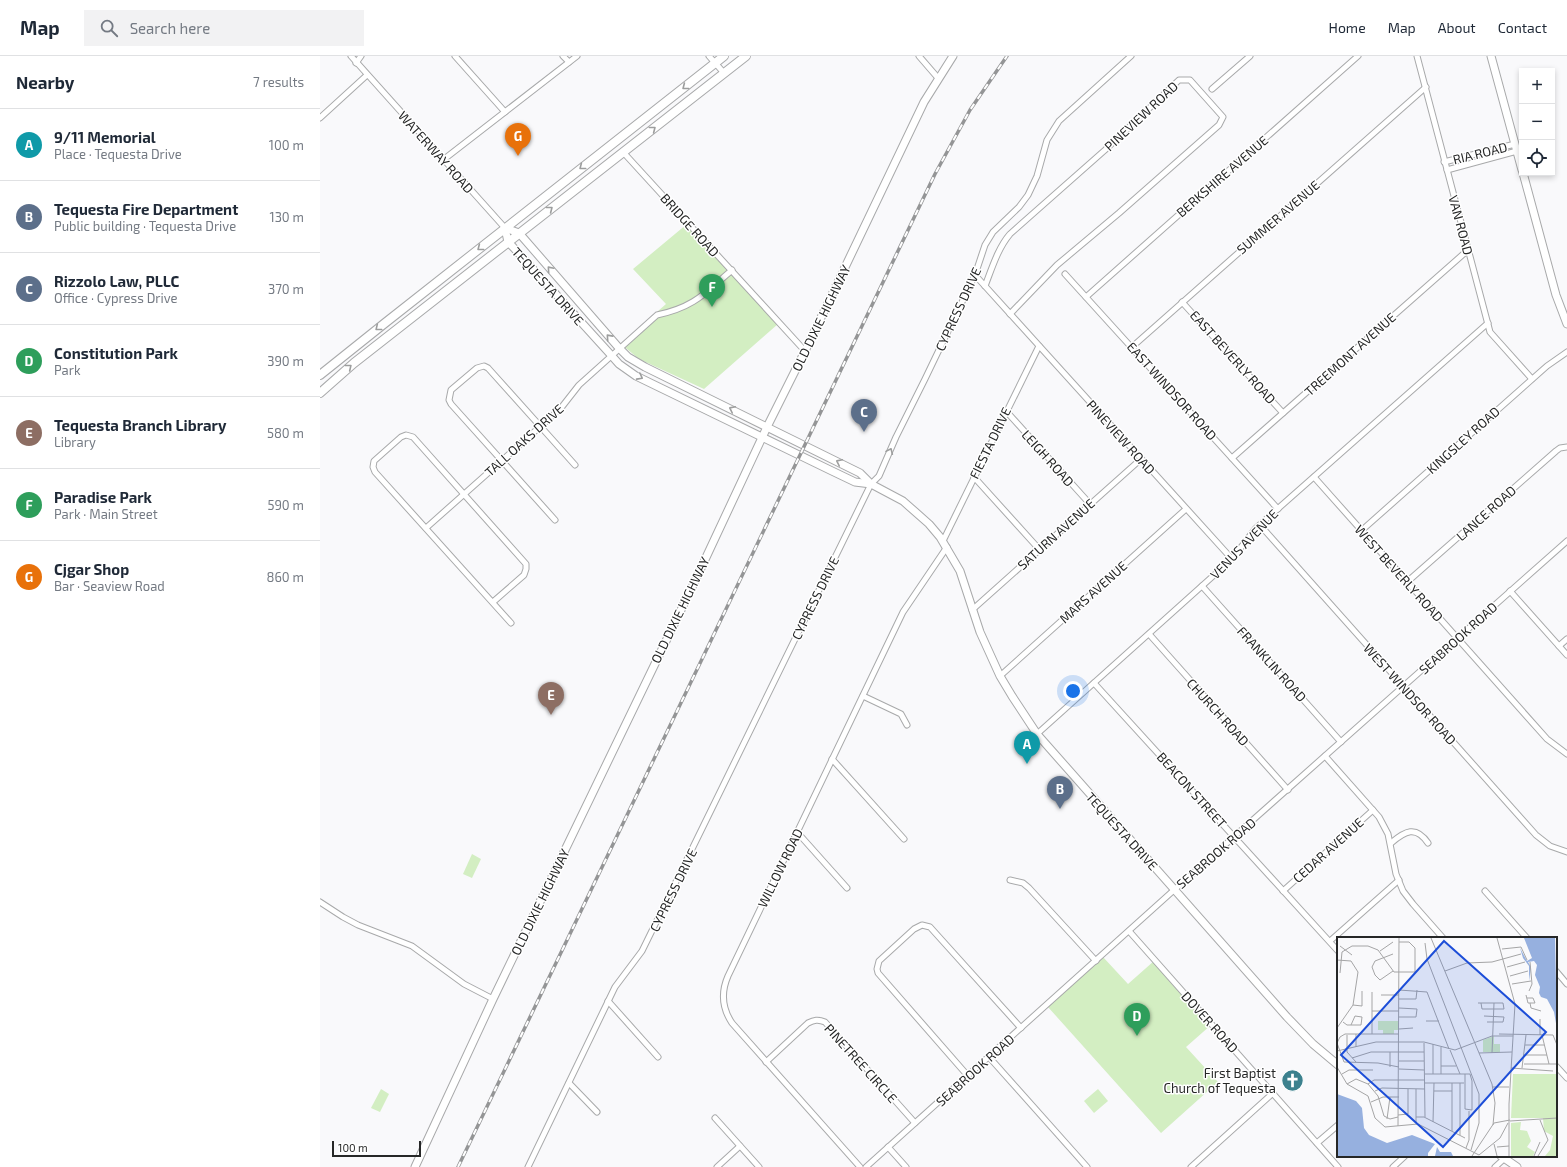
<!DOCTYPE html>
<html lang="en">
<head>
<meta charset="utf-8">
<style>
	:root { --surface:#fff; --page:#f2f2f3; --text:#1f2937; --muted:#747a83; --line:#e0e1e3; --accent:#ea580c }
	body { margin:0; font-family:"Exo 2",sans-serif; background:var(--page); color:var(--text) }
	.controls { position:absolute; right:12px; top:12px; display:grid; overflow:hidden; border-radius:0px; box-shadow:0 2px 6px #0003 }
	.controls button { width:36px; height:36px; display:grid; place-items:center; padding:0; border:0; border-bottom:1px solid var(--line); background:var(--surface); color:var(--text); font:20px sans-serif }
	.scale { position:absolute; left:12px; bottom:10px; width:89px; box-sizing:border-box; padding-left:4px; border:2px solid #262727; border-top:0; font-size:11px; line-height:14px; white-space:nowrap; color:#262727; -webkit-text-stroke:3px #fff; paint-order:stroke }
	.you { position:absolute; left:753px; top:635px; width:14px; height:14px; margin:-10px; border:3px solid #fff; border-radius:50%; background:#1a73e8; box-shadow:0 0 0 6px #1a73e833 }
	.badge { display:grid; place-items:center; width:26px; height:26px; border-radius:50%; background:var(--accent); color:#fff; font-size:13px; font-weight:700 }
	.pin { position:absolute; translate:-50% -33px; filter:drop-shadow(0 1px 2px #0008) }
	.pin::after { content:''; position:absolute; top:21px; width:14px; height:12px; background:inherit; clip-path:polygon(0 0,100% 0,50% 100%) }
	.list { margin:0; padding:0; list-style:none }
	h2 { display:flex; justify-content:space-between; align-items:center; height:52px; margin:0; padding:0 16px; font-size:17px }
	h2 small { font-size:13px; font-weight:400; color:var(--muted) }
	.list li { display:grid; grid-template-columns:26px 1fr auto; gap:12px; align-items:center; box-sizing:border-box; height:72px; padding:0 16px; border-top:1px solid var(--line) }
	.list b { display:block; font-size:15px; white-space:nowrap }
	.list p { margin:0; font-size:13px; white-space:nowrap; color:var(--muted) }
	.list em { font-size:13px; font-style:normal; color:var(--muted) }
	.icon { flex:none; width:22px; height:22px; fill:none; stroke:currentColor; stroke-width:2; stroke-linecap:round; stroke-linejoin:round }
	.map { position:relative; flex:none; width:1247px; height:1111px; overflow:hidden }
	header { display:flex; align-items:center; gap:24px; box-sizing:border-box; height:56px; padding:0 20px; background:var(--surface); border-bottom:1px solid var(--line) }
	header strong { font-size:19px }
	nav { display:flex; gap:22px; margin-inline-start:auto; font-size:14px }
	.search { width:280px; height:36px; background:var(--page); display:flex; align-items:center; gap:10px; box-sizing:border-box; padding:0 14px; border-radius:0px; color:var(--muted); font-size:15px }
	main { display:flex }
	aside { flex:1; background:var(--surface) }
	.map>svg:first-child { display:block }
	.green { fill:#d3eec2 }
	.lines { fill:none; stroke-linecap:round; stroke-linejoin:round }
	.minor-casing { stroke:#a8a9aa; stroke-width:7 }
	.tertiary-casing { stroke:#a8a9aa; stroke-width:9 }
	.primary-casing { stroke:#a8a9aa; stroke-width:10 }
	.minor { stroke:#fff; stroke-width:5 }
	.tertiary { stroke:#fff; stroke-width:7 }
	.primary { stroke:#fff; stroke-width:8 }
	.rail-casing { stroke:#949596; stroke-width:3.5 }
	.rail { stroke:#fff; stroke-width:2; stroke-dasharray:6; stroke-linecap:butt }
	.oneway { stroke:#9d9e9e }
	.labels { text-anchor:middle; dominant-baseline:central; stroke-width:3; stroke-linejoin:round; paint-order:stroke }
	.street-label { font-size:13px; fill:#262727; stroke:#fff }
	.poi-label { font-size:13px; fill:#262727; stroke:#fff; text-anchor:end }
	.inset-road { fill:none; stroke:#a5a5a6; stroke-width:1 }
	.view { fill:#1d4ed8; fill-opacity:0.15; stroke:#1d4ed8; stroke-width:2 }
	.inset-edge { fill:none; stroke:#262727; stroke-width:2 }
</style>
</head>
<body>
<header>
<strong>Map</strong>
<div class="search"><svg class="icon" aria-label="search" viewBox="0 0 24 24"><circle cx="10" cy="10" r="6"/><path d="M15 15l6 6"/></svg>Search here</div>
<nav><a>Home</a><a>Map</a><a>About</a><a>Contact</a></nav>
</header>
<main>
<aside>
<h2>Nearby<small>7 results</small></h2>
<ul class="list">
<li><span class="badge" style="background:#0f9aa8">A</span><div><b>9/11 Memorial</b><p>Place · Tequesta Drive</p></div><em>100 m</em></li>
<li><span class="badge" style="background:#5c6f8a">B</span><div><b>Tequesta Fire Department</b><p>Public building · Tequesta Drive</p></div><em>130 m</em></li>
<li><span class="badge" style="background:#5c6f8a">C</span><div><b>Rizzolo Law, PLLC</b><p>Office · Cypress Drive</p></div><em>370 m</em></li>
<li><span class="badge" style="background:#2e9e5b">D</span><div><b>Constitution Park</b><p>Park</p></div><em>390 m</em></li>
<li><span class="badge" style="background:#8d6e63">E</span><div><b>Tequesta Branch Library</b><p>Library</p></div><em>580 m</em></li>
<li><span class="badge" style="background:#2e9e5b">F</span><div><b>Paradise Park</b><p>Park · Main Street</p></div><em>590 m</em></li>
<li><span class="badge" style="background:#e8710a">G</span><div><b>Cjgar Shop</b><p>Bar · Seaview Road</p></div><em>860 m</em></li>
</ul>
</aside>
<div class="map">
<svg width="1247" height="1111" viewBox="0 0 1247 1111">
	<rect width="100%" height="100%" fill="#f9f9fb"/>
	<g class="green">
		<polygon points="367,168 458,268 384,333 319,303 301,288 346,248 313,213"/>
		<polygon points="152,798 161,803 152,822 143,818"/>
		<polygon points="783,901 808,928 834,905 891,969 866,991 898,1026 841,1077 728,951"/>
		<polygon points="61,1033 69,1038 60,1056 51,1052"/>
		<polygon points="778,1033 788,1045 774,1057 764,1045"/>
	</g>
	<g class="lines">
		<defs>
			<g id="minor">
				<polyline points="31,0 185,172"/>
				<polyline points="135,0 185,56"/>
				<polyline points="243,0 249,6"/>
				<polyline points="389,0 404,17"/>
				<polyline points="599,0 618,22"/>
				<polyline points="1097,0 1170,276 1212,323"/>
				<polyline points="36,7 41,0"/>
				<polyline points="892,33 930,0"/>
				<polyline points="0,62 47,19"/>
				<polyline points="303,96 485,295"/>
				<polyline points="123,104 257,0"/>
				<polyline points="1124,106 1195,88"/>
				<polyline points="1127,114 1197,95"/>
				<polyline points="745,218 958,453"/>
				<polyline points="655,219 912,503"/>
				<path d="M665,230c7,-18 13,-38 25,-52l95,-84 74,-70h11l33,37 -4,8 -100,88 -62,52 -47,49"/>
				<polyline points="766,241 1038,0"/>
				<polyline points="862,246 963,357"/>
				<polyline points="812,291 1106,31"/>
				<polyline points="686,355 770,448"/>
				<polyline points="912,402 1148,194"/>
				<polyline points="654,421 719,493"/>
				<polyline points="994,421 1227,683 1247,698"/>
				<polyline points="235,464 131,348 129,344 131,334 157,312 164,310 168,312 255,409"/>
				<polyline points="940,469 1216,779 1230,790 1247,796"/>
				<path d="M106,472l135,-120 18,-23 78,-70c37,-8 47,-21 75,-45"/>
				<polyline points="1041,475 1227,310 1247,296"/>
				<polyline points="623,485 719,290"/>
				<polyline points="1087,526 1236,395 1240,392 1247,391"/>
				<polyline points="882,530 1021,686"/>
				<polyline points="1190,535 1247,599"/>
				<polyline points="173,546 204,519 206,513 206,508 93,381 86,379 81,381 54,405 53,411 55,416 191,567"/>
				<polyline points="652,554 821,403"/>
				<polyline points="829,578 968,734"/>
				<polyline points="1239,590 1247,583"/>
				<polyline points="680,620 866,453"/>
				<polyline points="774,627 1018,895"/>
				<polyline points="543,640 581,658 587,669"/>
				<polyline points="717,678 912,503 936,472 1168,267"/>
				<polyline points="1005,700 1059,761 1068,778 1076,818 1083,835 1093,848 1123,882"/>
				<polyline points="512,703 584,783"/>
				<polyline points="477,776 527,832"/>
				<path d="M1071,787c14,-12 25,-18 37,0"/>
				<polyline points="690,824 703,827 709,832 776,905"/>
				<polyline points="963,835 1053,754"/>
				<polyline points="1165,835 1207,882"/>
				<polyline points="0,846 23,861 38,869 92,890 144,928 173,943"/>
				<polyline points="809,875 1018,1111"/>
				<polyline points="1010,885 1079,824"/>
				<polyline points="1236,915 1247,928"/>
				<polyline points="288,945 338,1001"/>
				<polyline points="669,1001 767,1111"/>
				<path d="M446,1006l42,-39c6,-3 10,-4 17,-1l90,101"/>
				<polyline points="1236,1010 1247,1022"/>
				<polyline points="648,1020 558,917 557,913 559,905 594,873 602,869 610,871 701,972"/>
				<polyline points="249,1027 277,1056"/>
				<polyline points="395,1062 439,1111"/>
				<polyline points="997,1087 1018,1069"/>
				<polyline points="568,1091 586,1111"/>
				<polyline points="208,1111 295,931 322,895 551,428 559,420 576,381 605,323 655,219 665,189 673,176 699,151 708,139 717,120 727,84 739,65 811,0"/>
				<polyline points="397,1111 420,1090"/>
				<path d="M540,1111l-128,-144c-10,-15 -11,-31 -4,-47l175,-364 44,-65"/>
				<polyline points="546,1111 854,834 1247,485"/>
				<polyline points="871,1111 953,1037"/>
				<polyline points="1073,1111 1085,1100"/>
				<polyline points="1175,1111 1186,1101"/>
			</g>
			<g id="tertiary">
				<polyline points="1171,0 1202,114"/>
				<polyline points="1203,117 1236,239 1247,268"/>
				<polyline points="185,172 188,186 193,191 291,299 299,308 316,320 512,415 535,426 551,428 583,445 609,468 620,481 640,515 660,576 680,620 692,640 717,678 967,961 993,988 1018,1009"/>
				<polyline points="185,172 199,177 299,292 308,301 325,311 540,417 551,428"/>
				<polyline points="1181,1100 1197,1111"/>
				<polyline points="95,1111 173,943 375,525 447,371 485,295 604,46 633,0"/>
			</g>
			<g id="primary">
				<polyline points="0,319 65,267 404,0"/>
				<polyline points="0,337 34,307 426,0"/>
			</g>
		</defs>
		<use href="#minor" class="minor-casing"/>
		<use href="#tertiary" class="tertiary-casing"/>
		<use href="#primary" class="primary-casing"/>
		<use href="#minor" class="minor"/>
		<use href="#tertiary" class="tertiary"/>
		<use href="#primary" class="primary"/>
		<defs>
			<polyline id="rail" points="138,1111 615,118 650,54 687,0"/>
		</defs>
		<use href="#rail" class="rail-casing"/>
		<use href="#rail" class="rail"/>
	</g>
	<defs><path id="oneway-chevron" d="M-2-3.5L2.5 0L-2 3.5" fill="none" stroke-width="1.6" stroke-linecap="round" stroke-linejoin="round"/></defs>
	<g class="oneway">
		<use href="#oneway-chevron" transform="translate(365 31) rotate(142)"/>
		<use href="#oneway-chevron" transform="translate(333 73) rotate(-38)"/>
		<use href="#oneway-chevron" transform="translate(262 111) rotate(142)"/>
		<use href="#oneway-chevron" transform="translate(230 153) rotate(-38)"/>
		<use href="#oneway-chevron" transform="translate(160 192) rotate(142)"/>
		<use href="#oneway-chevron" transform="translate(230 213) rotate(-131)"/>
		<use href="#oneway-chevron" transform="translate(58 272) rotate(141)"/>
		<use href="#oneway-chevron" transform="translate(289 281) rotate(-132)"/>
		<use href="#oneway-chevron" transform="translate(29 311) rotate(-39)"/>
		<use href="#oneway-chevron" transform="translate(320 321) rotate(28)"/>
		<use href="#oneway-chevron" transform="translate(412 353) rotate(-154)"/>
		<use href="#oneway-chevron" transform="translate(570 395) rotate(-66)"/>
		<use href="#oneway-chevron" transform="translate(519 406) rotate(-154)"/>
	</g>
	<defs>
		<symbol id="church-disc" viewBox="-11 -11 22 22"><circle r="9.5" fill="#3c818e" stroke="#fff"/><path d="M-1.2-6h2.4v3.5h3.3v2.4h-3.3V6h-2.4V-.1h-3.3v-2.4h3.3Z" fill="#fff"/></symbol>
	</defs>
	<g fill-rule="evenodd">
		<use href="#church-disc" x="960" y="1012" width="25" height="25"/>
	</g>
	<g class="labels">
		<g class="street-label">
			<text transform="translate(821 60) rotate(-43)">PINEVIEW ROAD</text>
			<text transform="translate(116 96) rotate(48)">WATERWAY ROAD</text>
			<text transform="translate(1160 97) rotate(-14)">RIA ROAD</text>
			<text transform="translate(902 120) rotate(-41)">BERKSHIRE AVENUE</text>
			<text transform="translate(958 161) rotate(-41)">SUMMER AVENUE</text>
			<text transform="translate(370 169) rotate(48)">BRIDGE ROAD</text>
			<text transform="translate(1141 169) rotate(75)">VAN ROAD</text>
			<text transform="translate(228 230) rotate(48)">TEQUESTA DRIVE</text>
			<text transform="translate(638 253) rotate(-65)">CYPRESS DRIVE</text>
			<text transform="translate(501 262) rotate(-64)">OLD DIXIE HIGHWAY</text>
			<text transform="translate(1030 298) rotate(-42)">TREEMONT AVENUE</text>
			<text transform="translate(913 301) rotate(48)">EAST BEVERLY ROAD</text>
			<text transform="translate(852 335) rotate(48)">EAST WINDSOR ROAD</text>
			<text transform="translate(801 381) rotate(48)">PINEVIEW ROAD</text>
			<text transform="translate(204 384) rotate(-42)">TALL OAKS DRIVE</text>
			<text transform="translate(1143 384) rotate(-42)">KINGSLEY ROAD</text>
			<text transform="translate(670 387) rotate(-64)">FIESTA DRIVE</text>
			<text transform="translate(728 402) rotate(48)">LEIGH ROAD</text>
			<text transform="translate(1166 457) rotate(-42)">LANCE ROAD</text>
			<text transform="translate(736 478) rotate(-42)">SATURN AVENUE</text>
			<text transform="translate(924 488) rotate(-46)">VENUS AVENUE</text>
			<text transform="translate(1079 517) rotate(48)">WEST BEVERLY ROAD</text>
			<text transform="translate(773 536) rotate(-42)">MARS AVENUE</text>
			<text transform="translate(495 542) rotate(-64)">CYPRESS DRIVE</text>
			<text transform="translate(360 554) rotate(-64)">OLD DIXIE HIGHWAY</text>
			<text transform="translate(1138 582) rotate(-42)">SEABROOK ROAD</text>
			<text transform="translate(952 608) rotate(48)">FRANKLIN ROAD</text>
			<text transform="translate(1090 638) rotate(48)">WEST WINDSOR ROAD</text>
			<text transform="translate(898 656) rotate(48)">CHURCH ROAD</text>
			<text transform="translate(872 734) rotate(48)">BEACON STREET</text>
			<text transform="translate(802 775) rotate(48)">TEQUESTA DRIVE</text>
			<text transform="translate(1008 794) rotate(-42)">CEDAR AVENUE</text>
			<text transform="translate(896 797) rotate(-41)">SEABROOK ROAD</text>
			<text transform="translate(460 812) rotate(-64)">WILLOW ROAD</text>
			<text transform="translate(353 834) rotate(-64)">CYPRESS DRIVE</text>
			<text transform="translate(220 846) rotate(-64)">OLD DIXIE HIGHWAY</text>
			<text transform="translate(890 966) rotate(48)">DOVER ROAD</text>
			<text transform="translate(541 1007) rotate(48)">PINETREE CIRCLE</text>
			<text transform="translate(655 1014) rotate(-42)">SEABROOK ROAD</text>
		</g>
		<g class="poi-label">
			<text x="956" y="1017">First Baptist<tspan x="956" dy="15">Church of Tequesta</tspan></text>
		</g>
	</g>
	<g transform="translate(1017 881)">
		<rect width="220" height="220" fill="#f9f9fb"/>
		<path d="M41,84h21v9h-5v4h-11v-4h-5zM157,99v8h6v8h-17v-12zM176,137h44v82h-12l5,-6 3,-14 -9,-5 -1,-13h-32zM184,185l-1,8 7,1 4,10 -4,6 8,5 -2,4h-22v-33z" fill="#d3eec2"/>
		<path d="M187,1h31l2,91 -3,-17 -7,-13 -6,-2 -2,-4 1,-6 -5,-12 2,-10 -3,-4 -6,1 3,5 -2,14v-15l-6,-8 -3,-10 7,13 5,-3zM0,157l19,7 6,7 2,20 5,7 18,8 25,-8 23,9 -7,9v3h5h-96zM100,210l3,5h11l2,4h-18z" fill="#96b0df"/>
		<path class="inset-road" d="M94,1l61,146 3,19 -2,22M160,1l18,66 -6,100v52M88,6l2,16 52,135v29l-8,27M3,9l12,9M165,12l19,-2 6,13M43,14l13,-9M0,23l14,1 7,11 -5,33 -16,23M170,30l18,-5M56,34l-13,9 -5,-5 -3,-8 3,-6 18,-7M108,34l22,-8 25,-1 29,-8M3,36l2,-21 10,-6h16l10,4 16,22h21v-24l-6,-6h-10M173,39l18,-5M175,47l19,-3M62,53l28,2 22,57M192,54l3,-7 -2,-22M44,58h18M189,58l2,8h7l-2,-5h-6M62,62h17l1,-9M141,66h25l1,6h-22l-1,-6M193,66l1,5 10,3M16,68l9,1v-15M62,71l18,1 -1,8h-17M35,74h27M147,79l20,1 -1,5h-16M203,82v16M89,84h13M6,85l4,3h14l1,-8 -7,-1 -4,9M62,92l14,-1M35,97v-42M62,97h-54l-5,3 -3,6 7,19 34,1 21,4M162,97l54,1 4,10M10,98v17l9,10M205,98l7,29M87,106l1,74M188,108h19M19,110v-13M113,113l10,24M0,114l39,-9h48l31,8 37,-14h21M142,116l33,-1M155,116l2,-50M187,118h23M15,121l19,-6h53M62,124h25M187,127h33M104,129h15M0,130l10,17 21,12 7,22 10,9 33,-3 61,31 21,-17 8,-15M53,130v-15M174,131l42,3M185,131l4,-33M62,132l25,1M5,137l7,-4h24M88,137h45M96,137v-30M104,137v-27M128,137v35l7,1v-29l-2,-7M88,146h39M10,147l9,-5 12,5 10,12 6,20 6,3 8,-2M31,147l6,-4h51M156,150h16M38,154l7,-3 43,1M97,154h18M34,165l12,-5h16M61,178l10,-1v-25M79,180h8l41,21M50,182l3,-22M173,184l47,-3M96,185l1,-39M79,186v-34M61,189l1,-188M115,194v-48M123,198v-52M157,207l3,12M160,210l12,-1M129,211l3,-8v-29M135,219l22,-33 16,-3M197,219l6,-14M201,219l10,-16 -8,-20"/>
		<path class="view" d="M107,4l102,91 -103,115 -102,-92z"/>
		<rect width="220" height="220" class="inset-edge"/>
	</g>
</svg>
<div class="controls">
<button>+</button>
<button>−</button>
<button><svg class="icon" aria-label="locate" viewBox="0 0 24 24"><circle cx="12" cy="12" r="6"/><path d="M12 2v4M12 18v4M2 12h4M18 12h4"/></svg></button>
</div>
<div class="scale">100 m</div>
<div class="you"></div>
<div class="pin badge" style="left:707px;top:708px;background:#0f9aa8">A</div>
<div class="pin badge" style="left:740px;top:753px;background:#5c6f8a">B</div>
<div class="pin badge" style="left:544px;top:376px;background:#5c6f8a">C</div>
<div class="pin badge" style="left:817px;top:980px;background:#2e9e5b">D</div>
<div class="pin badge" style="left:231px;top:659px;background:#8d6e63">E</div>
<div class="pin badge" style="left:392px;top:251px;background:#2e9e5b">F</div>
<div class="pin badge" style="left:198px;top:100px;background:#e8710a">G</div>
</div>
</main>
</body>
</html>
